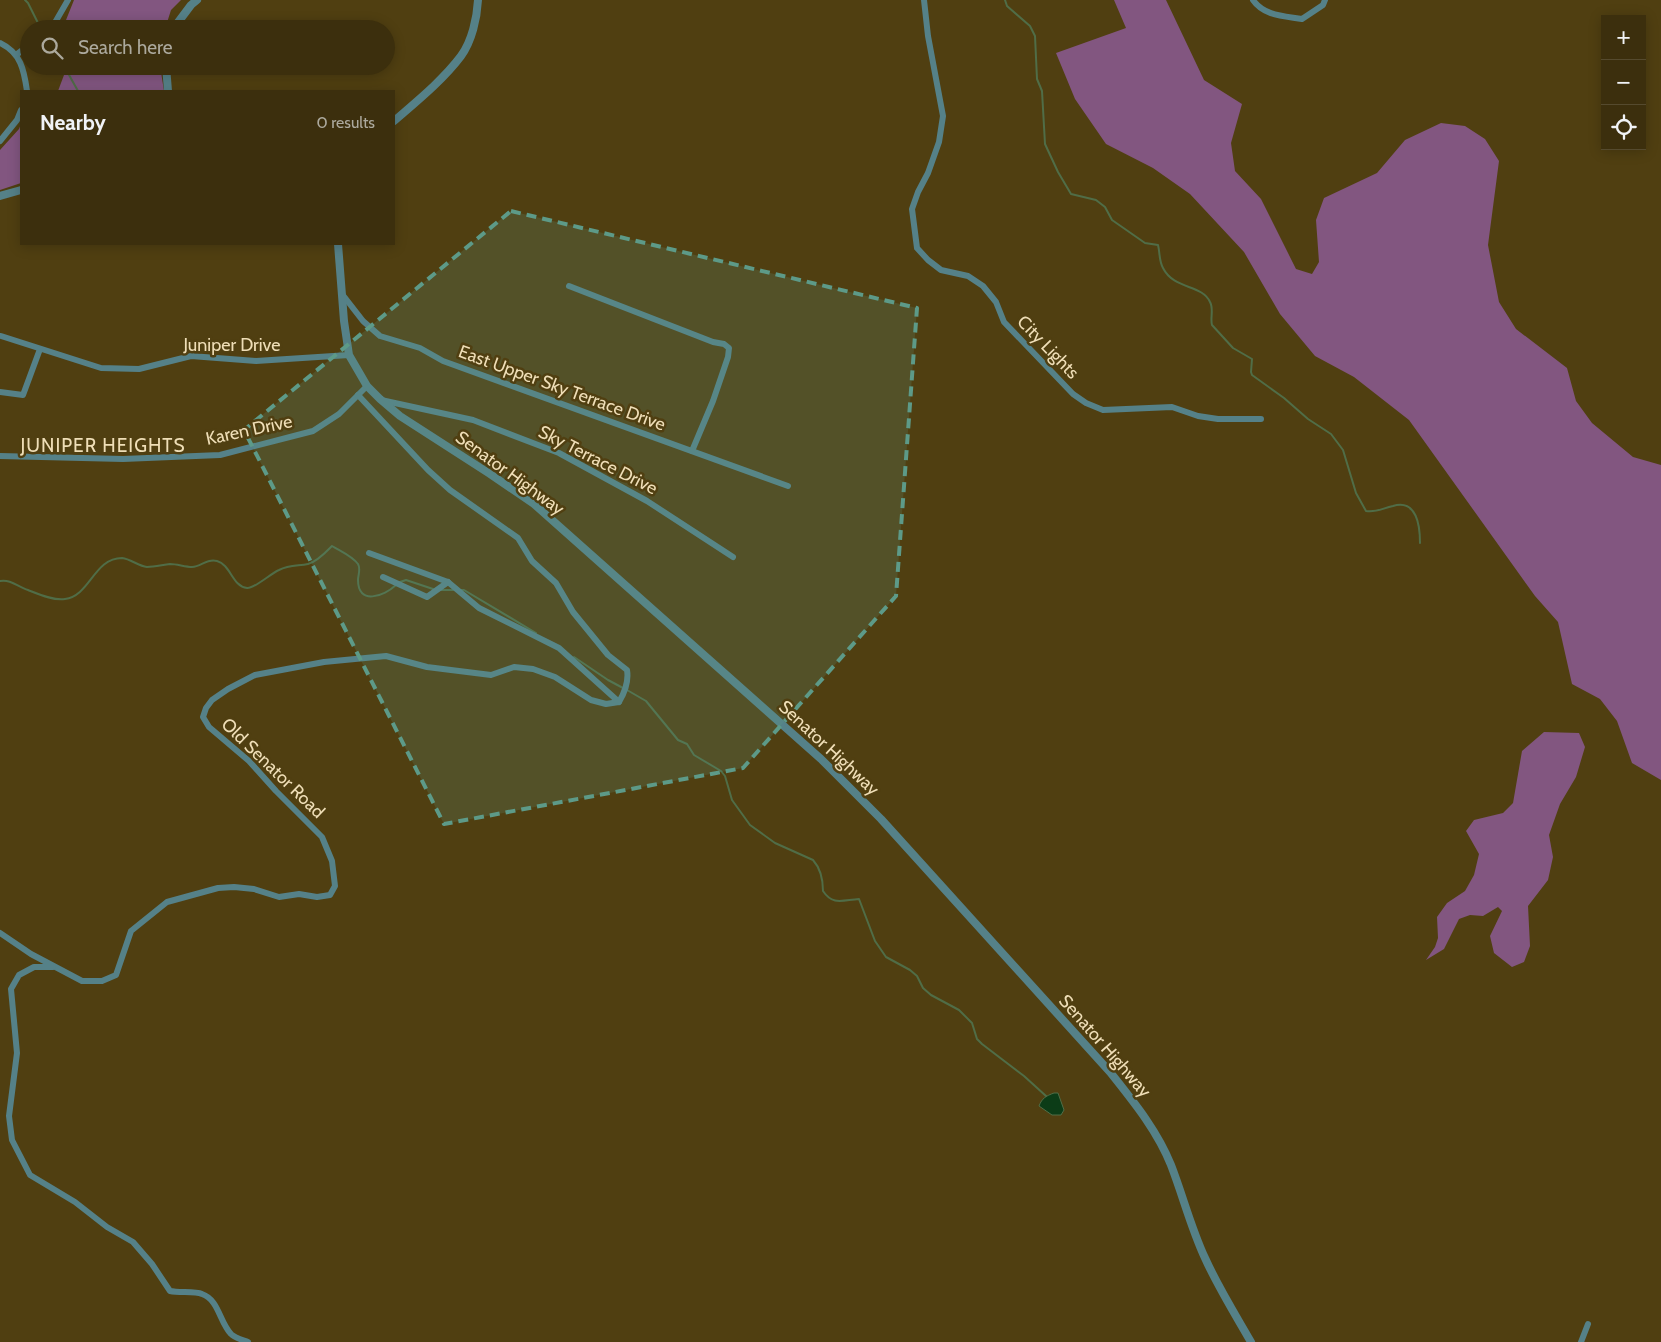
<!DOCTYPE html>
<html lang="en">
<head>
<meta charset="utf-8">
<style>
	:root { --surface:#3c2f0d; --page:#433716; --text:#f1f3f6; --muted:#aca99d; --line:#554a2e }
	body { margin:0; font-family:Cabin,sans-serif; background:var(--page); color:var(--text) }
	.controls { position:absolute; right:15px; top:15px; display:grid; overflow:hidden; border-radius:0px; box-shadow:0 2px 12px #0003 }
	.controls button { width:45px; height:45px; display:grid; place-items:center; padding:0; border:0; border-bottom:1px solid var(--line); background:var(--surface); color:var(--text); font:25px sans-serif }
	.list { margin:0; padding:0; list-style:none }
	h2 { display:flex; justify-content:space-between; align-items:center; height:65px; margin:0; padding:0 20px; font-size:21px }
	h2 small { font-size:16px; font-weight:400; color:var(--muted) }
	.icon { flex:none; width:28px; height:28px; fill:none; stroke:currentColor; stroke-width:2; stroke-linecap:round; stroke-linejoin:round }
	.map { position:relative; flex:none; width:1661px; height:1342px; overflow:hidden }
	.search { position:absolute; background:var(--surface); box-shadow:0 2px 12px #0003; left:20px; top:20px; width:375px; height:55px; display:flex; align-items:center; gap:12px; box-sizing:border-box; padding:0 18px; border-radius:28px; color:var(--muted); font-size:19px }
	.panel { position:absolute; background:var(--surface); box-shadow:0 2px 12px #0003; left:20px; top:90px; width:375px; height:155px; border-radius:0px }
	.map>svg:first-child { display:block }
	.green { fill:#825680 }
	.water { fill:#0c3c17; stroke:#506d47 }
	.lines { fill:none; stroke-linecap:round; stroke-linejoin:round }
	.stream { stroke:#506d47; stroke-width:2 }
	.minor { stroke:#558188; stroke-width:6 }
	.tertiary { stroke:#558188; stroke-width:8 }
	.marked { fill:#5d9a88; fill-opacity:0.2; stroke:#5d9a88; stroke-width:4; stroke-dasharray:10 6; stroke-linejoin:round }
	.labels { text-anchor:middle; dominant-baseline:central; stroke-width:5; stroke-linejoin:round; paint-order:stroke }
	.street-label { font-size:18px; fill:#efdeb7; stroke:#503f11 }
	.neighbourhood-label { font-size:19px; letter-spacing:1px; fill:#efdeb7; stroke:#503f11 }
</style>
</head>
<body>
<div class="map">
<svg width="1661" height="1342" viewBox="0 0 1661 1342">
	<rect width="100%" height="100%" fill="#503f11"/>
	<g class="green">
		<polygon points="74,0 181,0 171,10 165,29 57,29 66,20"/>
		<polygon points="1114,0 1166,0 1204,80 1242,104 1231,143 1235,171 1261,199 1296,269 1312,274 1319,262 1316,220 1324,198 1377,173 1405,140 1441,123 1465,126 1485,139 1499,161 1488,245 1499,302 1516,329 1567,368 1576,401 1592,423 1633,457 1661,465 1661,780 1632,763 1617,721 1600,699 1572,684 1558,622 1535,596 1409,420 1354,377 1315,356 1280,314 1244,252 1190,194 1153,168 1106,144 1075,99 1056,53 1126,28"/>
		<polygon points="60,66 160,66 164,91 58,91 64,75"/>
		<polygon points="21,124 21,183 0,190 0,150 19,129"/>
		<polygon points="1544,732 1579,733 1585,747 1576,777 1560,804 1549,835 1553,857 1548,880 1528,906 1530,946 1524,962 1512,967 1494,953 1490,936 1502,911 1498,907 1483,916 1470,915 1459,919 1444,949 1426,960 1435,947 1438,938 1437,917 1447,903 1465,891 1474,875 1479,854 1466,831 1474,820 1503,813 1513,803 1522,751"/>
	</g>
	<path class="water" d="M1054,1093h4l6,17 -3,5h-9l-13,-9c3,-8 7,-10 15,-13z"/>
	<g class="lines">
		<g class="stream">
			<polyline points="25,0 28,3 41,29"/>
			<path d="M1005,0l2,6 23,20 5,10 2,43 5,12 3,53 13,28 13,22 25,6 9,7 7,13 33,23 13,2c2,8 1,16 5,23 11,22 39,16 47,34 4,7 0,16 2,23l21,23 19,11 -1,13 1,3 32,23 24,21 23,15 12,16 13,43 10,18c10,2 17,-3 27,-5 24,-7 27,20 27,37"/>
			<polyline points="64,66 78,91"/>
			<path d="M0,581c11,-2 18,6 28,9 10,4 26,11 37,9 25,-3 29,-41 57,-41 9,1 16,8 25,9 7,0 15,-2 23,-3 7,0 15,3 22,3 9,0 15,-9 25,-6 14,4 15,25 30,27 7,1 23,-14 32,-18 10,-5 19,-4 29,-6 9,-2 18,-12 24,-18 8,5 20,10 26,18 3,5 0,11 0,16 0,26 26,16 38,5"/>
			<polyline points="400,582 406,580 433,589"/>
			<polyline points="441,590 453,590"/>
			<polyline points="461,590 464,590 536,633"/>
			<polyline points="574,657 608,680 623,688"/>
			<path d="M627,690l19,11 32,39 9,4 7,11 27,16 4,5 7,24 18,25 25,18 38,17c8,9 10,19 10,31 10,15 20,9 36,8l16,42 11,16 24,13 7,6 6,12 8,7 28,15 13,13 5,16 5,5 42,32 22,20"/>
		</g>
		<g class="minor">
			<polyline points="924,0 928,36 943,116 939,142 928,173 918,192 912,209 917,248 928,260 941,270 968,276 983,286 996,302 1004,322 1073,394 1086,403 1103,410 1172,407 1198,416 1218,419 1261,419"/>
			<path d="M1253,0c11,16 31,16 49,19l21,-14 2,-5"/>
			<polyline points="50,29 53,26 68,0"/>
			<path d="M0,43c21,10 24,27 27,48"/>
			<polyline points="16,55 29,45"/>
			<polyline points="0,141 17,120 21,110"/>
			<polyline points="569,286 713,342 724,344 729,348 728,357 713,401 692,451"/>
			<polyline points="342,294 363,321 380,336 420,348 443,361 788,486"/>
			<polyline points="1,336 101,368 139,369 191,356 256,361 349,355"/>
			<polyline points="0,392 23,395 40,349"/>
			<polyline points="381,400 473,420 559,453 647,501 733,557"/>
			<polyline points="0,456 123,459 220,455 313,431 339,414 367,386"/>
			<polyline points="369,553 448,582 479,608 559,648 619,702"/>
			<polyline points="383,577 427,597 448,582"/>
			<path d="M0,933l31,21 51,27h20l14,-6 15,-44 36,-29 51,-14 16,-1 20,2 25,8 20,-3 18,3 13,-2 5,-9 -3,-25 -10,-24 -46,-46 -27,-30 -40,-34 -6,-10 3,-9 6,-8 16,-11 27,-14 69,-13 62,-6 41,11 64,8 23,-8 19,2 22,8 36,23 15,4 13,-2c6,-10 10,-20 8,-32l-19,-15 -35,-43 -17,-29 -24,-22 -14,-23 -68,-48 -22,-20 -70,-75"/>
			<path d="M53,967h-19l-15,8 -8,14 6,64 -8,63 3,24 18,35 45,27 32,25 26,15 19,22 18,27c9,2 25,0 32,3 17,6 17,27 29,40 4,4 12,6 17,8"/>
			<polyline points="1581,1342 1588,1324"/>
		</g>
		<g class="tertiary">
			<polyline points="173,29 191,5 197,0"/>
			<polyline points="166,66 168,91"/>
			<path d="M394,121c23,-20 49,-41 67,-65 11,-15 16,-38 17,-56"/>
			<polyline points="0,196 21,190"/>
			<path d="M338,244l6,77 5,34 18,31 13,13 20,17 90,58 44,30 287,255 60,60 229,253c23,29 47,58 61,93 12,31 20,63 34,93 13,29 30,56 46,84"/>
		</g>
	</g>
	<path class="marked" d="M511,211l406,97 -21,288 -153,172 -299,56 -200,-394z"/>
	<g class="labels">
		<g class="street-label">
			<text x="232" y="345">Juniper Drive</text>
			<text transform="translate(1048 347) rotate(46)">City Lights</text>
			<text transform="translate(562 388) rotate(20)">East Upper Sky Terrace Drive</text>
			<text transform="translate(249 430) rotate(-12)">Karen Drive</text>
			<text transform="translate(598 460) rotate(27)">Sky Terrace Drive</text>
			<text transform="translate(510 473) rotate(36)">Senator Highway</text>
			<text transform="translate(829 748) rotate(43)">Senator Highway</text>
			<text transform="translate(273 768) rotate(44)">Old Senator Road</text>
			<text transform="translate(1105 1046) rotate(49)">Senator Highway</text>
		</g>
		<g class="neighbourhood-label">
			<text x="103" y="445">JUNIPER HEIGHTS</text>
		</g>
	</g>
</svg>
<div class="controls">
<button>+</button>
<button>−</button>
<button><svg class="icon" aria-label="locate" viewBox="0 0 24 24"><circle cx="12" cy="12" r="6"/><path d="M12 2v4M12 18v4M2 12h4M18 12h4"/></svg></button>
</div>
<div class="search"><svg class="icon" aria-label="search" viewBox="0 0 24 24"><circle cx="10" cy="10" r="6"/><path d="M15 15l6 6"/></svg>Search here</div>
<section class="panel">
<h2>Nearby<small>0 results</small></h2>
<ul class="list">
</ul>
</section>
</div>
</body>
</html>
